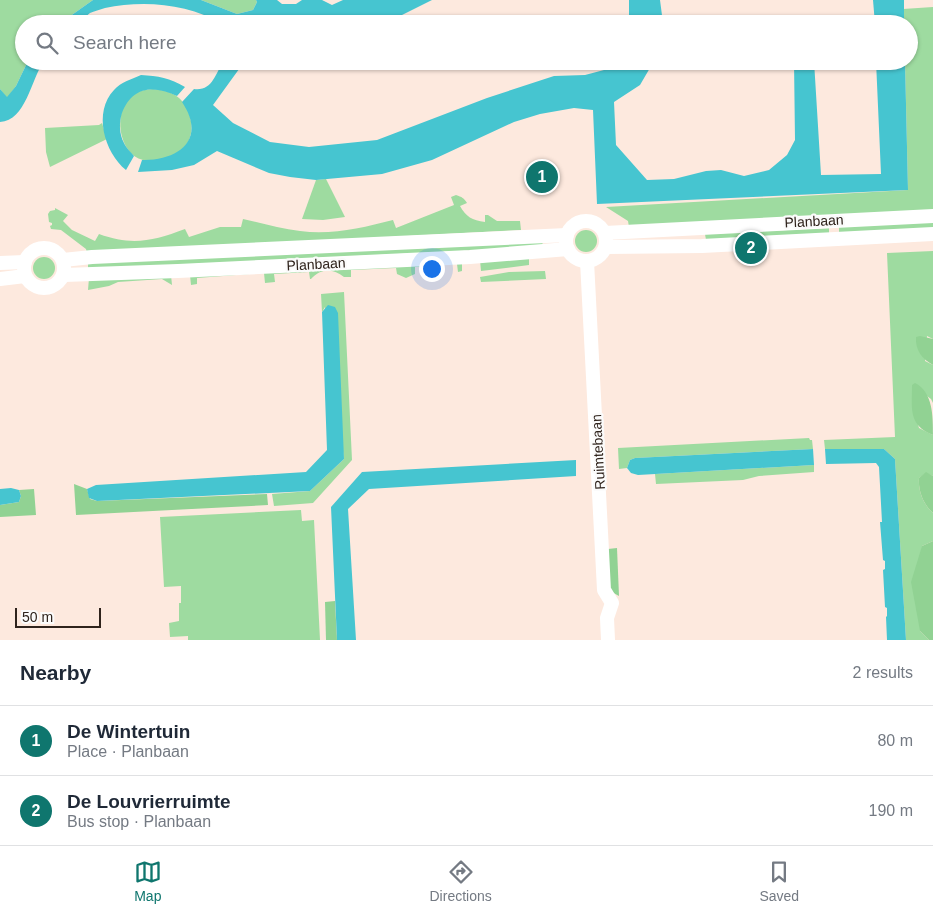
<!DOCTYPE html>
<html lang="en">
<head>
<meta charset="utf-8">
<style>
	:root { --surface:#fff; --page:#f2f2f3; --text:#1f2937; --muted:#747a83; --line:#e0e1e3; --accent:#0f766e }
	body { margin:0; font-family:Arial,sans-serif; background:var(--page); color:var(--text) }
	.scale { position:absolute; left:15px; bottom:12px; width:86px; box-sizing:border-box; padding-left:5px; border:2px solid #2f231c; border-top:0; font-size:14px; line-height:18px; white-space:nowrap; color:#2f231c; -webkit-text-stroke:4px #fbfbfb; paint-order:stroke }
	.you { position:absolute; left:431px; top:268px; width:18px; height:18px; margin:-12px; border:4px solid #fff; border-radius:50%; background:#1a73e8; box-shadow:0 0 0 8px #1a73e833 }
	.badge { display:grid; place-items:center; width:32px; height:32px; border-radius:50%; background:var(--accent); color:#fff; font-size:16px; font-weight:700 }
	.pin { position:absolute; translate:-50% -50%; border:2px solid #fff; box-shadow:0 1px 5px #0006 }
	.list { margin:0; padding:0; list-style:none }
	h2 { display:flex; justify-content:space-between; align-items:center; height:65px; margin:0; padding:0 20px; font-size:21px }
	h2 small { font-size:16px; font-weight:400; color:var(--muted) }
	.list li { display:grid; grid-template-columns:32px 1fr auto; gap:15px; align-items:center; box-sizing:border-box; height:70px; padding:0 20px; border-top:1px solid var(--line) }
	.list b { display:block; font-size:19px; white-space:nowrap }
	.list p { margin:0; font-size:16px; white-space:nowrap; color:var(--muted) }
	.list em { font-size:16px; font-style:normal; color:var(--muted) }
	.icon { flex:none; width:28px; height:28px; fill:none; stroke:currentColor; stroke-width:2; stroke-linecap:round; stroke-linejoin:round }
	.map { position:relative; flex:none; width:933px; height:640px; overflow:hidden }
	.search { position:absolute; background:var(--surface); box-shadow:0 1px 4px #0004; left:15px; right:15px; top:15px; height:55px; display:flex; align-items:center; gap:12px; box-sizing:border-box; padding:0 18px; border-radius:28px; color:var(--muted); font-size:19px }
	.sheet { height:205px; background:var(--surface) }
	nav { display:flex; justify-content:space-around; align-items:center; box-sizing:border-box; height:70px; border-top:1px solid var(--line); background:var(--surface); font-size:14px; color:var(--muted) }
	nav a { display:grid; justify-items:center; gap:2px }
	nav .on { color:var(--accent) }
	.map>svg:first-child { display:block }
	.green { fill:#9edba0 }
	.forest { fill:#91d293 }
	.water { fill:#46c5d0 }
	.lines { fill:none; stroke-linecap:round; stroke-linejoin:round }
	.tertiary { stroke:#fff; stroke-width:14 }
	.labels { text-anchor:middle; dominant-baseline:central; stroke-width:4.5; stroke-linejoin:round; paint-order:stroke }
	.street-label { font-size:14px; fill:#2f231c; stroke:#fbfbfb }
</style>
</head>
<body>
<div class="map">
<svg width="933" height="640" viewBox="0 0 933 640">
	<rect width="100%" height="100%" fill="#fde9de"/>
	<g class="green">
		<polygon points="0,0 93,0 59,24 24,24 24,61 28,61 16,86 7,98 0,89"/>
		<polygon points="201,0 256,0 257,2 253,10 237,14"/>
		<polygon points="933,7 933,211 629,227 628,221 606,207 908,190 905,61 909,61 909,24 904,24 903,9"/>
		<path d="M153,89c8,1 15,2 22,6 13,8 21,30 14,45 -7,15 -30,24 -46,20 -25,-6 -30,-49 -12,-64 7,-6 14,-6 22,-7z"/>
		<polygon points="102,123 107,139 50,167 46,152 45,128 99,125"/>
		<polygon points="326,179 345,217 323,220 302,219 316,180"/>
		<path d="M456,195c6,2 8,3 11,8l-7,3c6,11 12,14 25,16v-7h3l9,6h23l1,9 -434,23 -1,-4 -25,-19 -10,-1 -1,-3 2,-1v-2l-3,-1 -1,-8 2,-3 5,-1v-2l13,7 -5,6 9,9 23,11 4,-7c33,12 54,7 86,-5l4,8 31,-10h21l2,-8c19,4 38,10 57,12 32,4 62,-3 93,-11l3,8 58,-23 -3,-8z"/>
		<polygon points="933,219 933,229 839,233 839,227"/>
		<polygon points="829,228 829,234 706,240 705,234"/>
		<circle cx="586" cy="241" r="11"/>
		<polygon points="542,240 543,247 88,269 88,262"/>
		<path d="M933,251v88l-6,-3 -2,25 8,4v38l-2,-4 -19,-14v17l7,26 14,7v41l-7,-3 -7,5c-1,13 4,26 14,35v28l-11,5 -2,85 9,9h-23l-11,-181 -11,-10h-59l-1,-9 71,-3 -8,-184z"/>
		<polygon points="529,257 529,265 481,271 480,260"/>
		<circle cx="44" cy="268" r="11"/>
		<path d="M462,260v11l-4,1 -1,-8 -42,3v7l-9,4 -9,-4 -1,-6 -45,2v7h-7c-11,-9 -23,-9 -33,2h-1l-1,-7 -35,2 1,8 -10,1 -1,-10 -67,5v6l-6,1 -1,-10z"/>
		<polygon points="545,271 546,279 481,282 480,277 509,272"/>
		<polygon points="171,275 172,285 162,279 118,282 109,286 88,290 89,278"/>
		<polygon points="344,292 352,460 313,503 274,506 272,494 310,491 344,459 325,307 322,312 321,294"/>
		<polygon points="809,438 810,440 812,440 813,449 635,458 630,460 627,468 619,469 618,448"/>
		<polygon points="814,465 814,472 759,476 743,480 656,484 655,474"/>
		<polygon points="301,510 302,521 314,520 320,640 188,640 188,636 170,637 169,623 179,621 179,603 181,603 181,586 164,587 160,517"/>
	</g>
	<g class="forest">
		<path d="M920,336l13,3v26c-11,-6 -18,-15 -17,-28z"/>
		<path d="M915,383c18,9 18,33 18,52 -25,-10 -21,-26 -21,-50z"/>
		<path d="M926,472l7,4v37c-10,-9 -15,-22 -14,-35z"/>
		<polygon points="74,484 87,489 90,499 97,501 267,494 268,505 76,515"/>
		<polygon points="34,489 36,515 0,517 0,505 19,502 21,496 19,490"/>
		<polygon points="933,541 933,640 929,640 920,631 911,582 922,546"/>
		<polygon points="617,548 619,596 610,591 608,549"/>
		<polygon points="335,601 337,640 326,640 325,602"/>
	</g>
	<g class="water">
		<path d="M93,0h108l36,14 16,-4 4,-8 -1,-2h21l5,4h14l6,-4h20l10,5 11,-5h89l-48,24h-162c-34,-21 -80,-24 -117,-16 -5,2 -11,3 -15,5 -4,3 -8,7 -12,11h-19z"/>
		<polygon points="629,0 660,0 663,23 788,18 788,24 629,24"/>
		<polygon points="873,0 904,0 904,24 875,24"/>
		<path d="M28,61h16c-13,18 -18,60 -44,61v-33l7,8 9,-11z"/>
		<path d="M224,61h13l5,4 -29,40 20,18 37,19 39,5 68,-7 110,-42 67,-22 31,-1 19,-5 10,-9h40l-14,24 -26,17 2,43 31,35 27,-1 32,-8 15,-1 23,6 25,-6 18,-15 8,-15 -1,-79h20l7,114 60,-1 -5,-113h29l3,129 -311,14 -4,-94 -19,-2 -34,6 -26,8 -82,38 -50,14 -66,6 -26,-3 -21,-4 -52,-22 -23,14 -22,5 -34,2 4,-12c37,1 65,-21 40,-58l12,-13c19,2 20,-14 30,-28z"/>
		<path d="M141,75c17,1 29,3 44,12l-8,9c-23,-11 -45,-10 -55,17 -3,9 -3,21 2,30 2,5 7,9 10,13l-8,14c-22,-18 -33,-58 -12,-80 7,-8 18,-11 27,-15z"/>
		<polygon points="328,305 335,307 338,313 344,459 310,491 97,501 89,498 87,489 96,485 306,472 327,450 322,312"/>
		<polygon points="813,449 814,465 638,475 631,473 627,468 630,460 635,458"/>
		<polygon points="825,449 884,449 895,459 906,640 887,640 886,617 887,616 887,608 885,607 883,570 885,569 885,561 883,560 880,522 882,522 879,467 876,463 826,464"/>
		<polygon points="576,460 576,476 369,489 348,509 356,640 337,640 331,507 362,472"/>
		<polygon points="11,488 19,490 21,496 19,502 0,505 0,489"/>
	</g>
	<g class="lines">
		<g class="tertiary">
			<circle cx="586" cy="241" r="20"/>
			<polyline points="605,233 933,216"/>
			<polyline points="606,247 702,246 933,234"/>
			<circle cx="44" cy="268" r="20"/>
			<polyline points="63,260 92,257 567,235"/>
			<polyline points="587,261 604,590 612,603 607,618 608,640"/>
			<polyline points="0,263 25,262"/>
			<polyline points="64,275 178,271 470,257 568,249"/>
			<polyline points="0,279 25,276"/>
		</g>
	</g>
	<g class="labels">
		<g class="street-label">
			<text transform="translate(814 221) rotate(-3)">Planbaan</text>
			<text transform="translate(316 264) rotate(-3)">Planbaan</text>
			<text transform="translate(598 452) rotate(-93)">Ruimtebaan</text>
		</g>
	</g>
</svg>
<div class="scale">50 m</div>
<div class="you"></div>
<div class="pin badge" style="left:542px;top:177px">1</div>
<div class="pin badge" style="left:751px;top:248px">2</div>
<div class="search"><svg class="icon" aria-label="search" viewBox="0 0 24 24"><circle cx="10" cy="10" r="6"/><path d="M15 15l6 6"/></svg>Search here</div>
</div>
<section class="sheet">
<h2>Nearby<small>2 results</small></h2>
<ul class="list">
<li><span class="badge">1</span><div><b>De Wintertuin</b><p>Place · Planbaan</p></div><em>80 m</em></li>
<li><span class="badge">2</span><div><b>De Louvrierruimte</b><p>Bus stop · Planbaan</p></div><em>190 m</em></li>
</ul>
</section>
<nav>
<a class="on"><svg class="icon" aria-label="map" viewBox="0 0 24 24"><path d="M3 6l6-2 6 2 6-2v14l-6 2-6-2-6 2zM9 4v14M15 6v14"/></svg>Map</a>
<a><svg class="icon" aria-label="directions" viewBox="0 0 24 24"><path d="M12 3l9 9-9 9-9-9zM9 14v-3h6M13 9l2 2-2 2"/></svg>Directions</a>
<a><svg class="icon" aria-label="saved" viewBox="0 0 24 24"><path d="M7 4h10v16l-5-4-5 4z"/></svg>Saved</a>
</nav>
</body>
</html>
